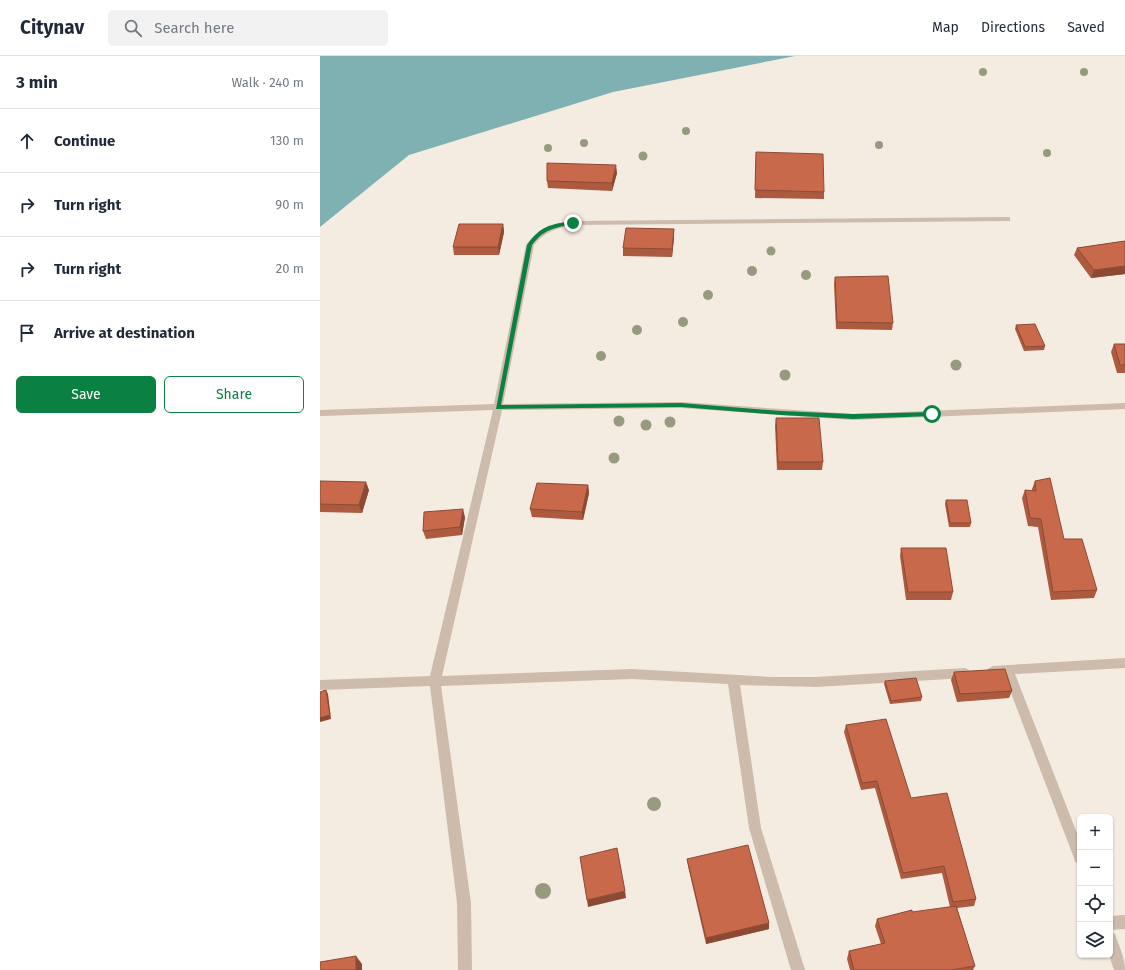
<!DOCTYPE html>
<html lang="en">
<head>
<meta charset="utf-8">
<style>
	:root { --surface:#fff; --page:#f2f2f3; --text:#1f2937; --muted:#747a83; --line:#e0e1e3; --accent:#0b8043 }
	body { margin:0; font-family:"Fira Sans",sans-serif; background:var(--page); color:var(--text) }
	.controls { position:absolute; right:12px; bottom:12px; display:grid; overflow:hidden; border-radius:6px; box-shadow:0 1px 3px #0004 }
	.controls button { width:36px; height:36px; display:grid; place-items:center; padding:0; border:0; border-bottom:1px solid var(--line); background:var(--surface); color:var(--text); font:20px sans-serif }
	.stop { position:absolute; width:12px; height:12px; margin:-9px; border:3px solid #0b8043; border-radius:50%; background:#fff }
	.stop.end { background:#0b8043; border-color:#fff; box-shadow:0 1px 4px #0008 }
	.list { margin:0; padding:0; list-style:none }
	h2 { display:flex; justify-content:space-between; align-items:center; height:52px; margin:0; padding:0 16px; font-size:17px }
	h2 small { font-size:13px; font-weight:400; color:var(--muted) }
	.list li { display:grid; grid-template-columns:26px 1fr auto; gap:12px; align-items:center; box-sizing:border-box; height:64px; padding:0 16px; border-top:1px solid var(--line) }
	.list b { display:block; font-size:15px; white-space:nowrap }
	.list em { font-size:13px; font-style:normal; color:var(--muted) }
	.actions { display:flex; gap:8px; padding:12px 16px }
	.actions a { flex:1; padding:9px 0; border:1px solid var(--accent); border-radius:6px; text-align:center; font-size:14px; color:var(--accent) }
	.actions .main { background:var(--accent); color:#fff }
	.icon { flex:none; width:22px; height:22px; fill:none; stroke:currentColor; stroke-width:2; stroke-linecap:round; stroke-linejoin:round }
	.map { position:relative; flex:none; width:805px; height:914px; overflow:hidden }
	header { display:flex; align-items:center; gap:24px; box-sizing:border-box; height:56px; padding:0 20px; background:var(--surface); border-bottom:1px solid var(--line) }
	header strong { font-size:19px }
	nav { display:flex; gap:22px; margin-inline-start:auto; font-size:14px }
	.search { width:280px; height:36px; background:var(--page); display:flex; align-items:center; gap:10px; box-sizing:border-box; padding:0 14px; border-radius:6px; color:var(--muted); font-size:15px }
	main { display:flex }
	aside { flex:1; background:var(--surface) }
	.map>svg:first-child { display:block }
	.water { fill:#7fb0b2 }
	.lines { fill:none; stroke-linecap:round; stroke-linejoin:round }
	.minor { fill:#cdbbac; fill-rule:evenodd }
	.tree { fill:#969b7f }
	.wall { fill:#ac5a40 }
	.shaded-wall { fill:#8c4a34 }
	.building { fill:#c8694b; stroke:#8c4a34 }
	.route { fill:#0b8043 }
</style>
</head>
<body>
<header>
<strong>Citynav</strong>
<div class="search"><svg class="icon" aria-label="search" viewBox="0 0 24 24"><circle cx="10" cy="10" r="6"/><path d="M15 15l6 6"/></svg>Search here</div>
<nav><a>Map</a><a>Directions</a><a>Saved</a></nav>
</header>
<main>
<aside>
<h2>3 min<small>Walk · 240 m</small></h2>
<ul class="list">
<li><svg class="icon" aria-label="ahead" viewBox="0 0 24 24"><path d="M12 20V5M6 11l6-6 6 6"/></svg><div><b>Continue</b></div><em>130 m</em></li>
<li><svg class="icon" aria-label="right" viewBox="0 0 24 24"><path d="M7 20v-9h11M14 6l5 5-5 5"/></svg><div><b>Turn right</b></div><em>90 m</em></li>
<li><svg class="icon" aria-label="right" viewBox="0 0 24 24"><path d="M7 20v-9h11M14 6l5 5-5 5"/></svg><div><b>Turn right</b></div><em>20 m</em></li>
<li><svg class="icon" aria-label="arrive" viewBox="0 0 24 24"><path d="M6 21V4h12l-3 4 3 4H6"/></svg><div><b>Arrive at destination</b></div></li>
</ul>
<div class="actions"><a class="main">Save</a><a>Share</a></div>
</aside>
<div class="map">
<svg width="805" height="914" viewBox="0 0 805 914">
	<rect width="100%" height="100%" fill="#f4ebe1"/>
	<polygon class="water" points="0,0 475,0 293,36 89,99 0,171"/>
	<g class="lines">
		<g class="minor">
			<path d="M687,161h3v4l-437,4c-16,3 -29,7 -39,20l-31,159 178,-2 172,12 272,-11v6l-272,11 -172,-12 -179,2 -60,266 190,-7 139,8h45l149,-9 4,2 2,3 -2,3 -4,2 -149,9 -76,-2 21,143 44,142h-14l-42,-142 -21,-144 -96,-5 -191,7 30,217 1,67h-14l-1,-67 -27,-217 -110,4v-10l110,-4 63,-266 -171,6h-2v-6l174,-6 32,-159c12,-17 28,-21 47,-24z"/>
			<polygon points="805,602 805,612 695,618 760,785 760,808 755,806 754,802 684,619 669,618 667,615 669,612 673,610"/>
			<polygon points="805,859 805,873 790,874 790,860"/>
			<path d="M790,876l5,2c4,12 10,24 10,36h-11l-5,-15z"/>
		</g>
	</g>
	<g class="tree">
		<circle cx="663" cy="16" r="4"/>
		<circle cx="764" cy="16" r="4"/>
		<circle cx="366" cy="75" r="4"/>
		<circle cx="264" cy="87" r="4"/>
		<circle cx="559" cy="89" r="4"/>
		<circle cx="228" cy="92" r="4"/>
		<circle cx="727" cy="97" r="4"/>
		<circle cx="323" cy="100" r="4.5"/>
		<circle cx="451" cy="195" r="4.5"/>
		<circle cx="432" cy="215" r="5"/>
		<circle cx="486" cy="219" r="5"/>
		<circle cx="388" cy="239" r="5"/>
		<circle cx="363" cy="266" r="5"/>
		<circle cx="317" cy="274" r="5"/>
		<circle cx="281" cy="300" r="5"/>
		<circle cx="636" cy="309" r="5.5"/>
		<circle cx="465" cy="319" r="5.5"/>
		<circle cx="299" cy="365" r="5.5"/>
		<circle cx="350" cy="366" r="5.5"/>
		<circle cx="326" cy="369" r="5.5"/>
		<circle cx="294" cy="402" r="5.5"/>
		<circle cx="334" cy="748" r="7"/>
		<circle cx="223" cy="835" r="8"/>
	</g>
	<g class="wall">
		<polygon points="436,96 504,136 504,143 435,142"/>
		<polygon points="297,117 292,135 228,132 227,125"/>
		<polygon points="183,168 184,176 179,199 134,199 133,191"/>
		<polygon points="354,173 354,181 352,201 303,200 303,192"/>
		<polygon points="805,185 805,218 771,222 754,199 757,192"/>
		<polygon points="515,221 573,267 572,274 516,273 514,228"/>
		<polygon points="696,269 725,290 724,294 704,295 695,273"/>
		<polygon points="794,288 805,288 805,317 797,317 791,296"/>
		<polygon points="456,362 503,406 502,414 457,414 455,370"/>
		<polygon points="0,425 49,434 42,457 0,456"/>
		<polygon points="715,425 744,483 777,534 774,542 731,544 718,471 708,470 702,442 705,434 712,435 712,433"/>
		<polygon points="268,429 269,437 263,464 212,461 210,453"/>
		<polygon points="626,444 651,467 650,471 629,471 625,448"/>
		<polygon points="145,461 142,479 106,483 103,475"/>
		<polygon points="581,492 633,536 631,544 586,544 580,500"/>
		<polygon points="634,616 692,635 689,642 637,646 631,624"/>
		<polygon points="565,625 602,641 601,645 570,648 564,628"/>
		<polygon points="526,669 591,742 656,843 654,850 637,852 655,910 653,914 530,914 527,903 529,895 561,888 555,870 557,863 630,851 622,817 581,823 555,732 541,734 524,676"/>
		<polygon points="367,803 449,873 386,888 368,810"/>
	</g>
	<g class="shaded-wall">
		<polygon points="296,109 297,117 292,135 292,127"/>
		<polygon points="183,168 184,176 179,199 178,191"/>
		<polygon points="354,173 354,181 352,201 352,193"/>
		<polygon points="805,210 805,218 771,222 774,214"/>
		<polygon points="46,426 49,434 42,457 39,449"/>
		<polygon points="268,429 269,437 263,464 262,456"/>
		<polygon points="143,453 145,461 142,479 140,471"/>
		<polygon points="6,634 8,638 11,663 0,666 0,662"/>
		<polygon points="305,835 306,842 268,851 267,844"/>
		<polygon points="449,867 449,873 386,888 386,882"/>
		<polygon points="36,900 42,908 42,914 36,914"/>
	</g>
	<g class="building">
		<polygon points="436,96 503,98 504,136 435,134"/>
		<polygon points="227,107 296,109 292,127 227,125"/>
		<polygon points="139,168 183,168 178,191 133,191"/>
		<polygon points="306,172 354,173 352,193 303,192"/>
		<polygon points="805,185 805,210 774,214 757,192"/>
		<polygon points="568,220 573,267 517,266 515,221"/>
		<polygon points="715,268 725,290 705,291 696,269"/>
		<polygon points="794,288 805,288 805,309 800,309"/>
		<polygon points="456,362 499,362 503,406 458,406"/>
		<polygon points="730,422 744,483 762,483 777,534 733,536 721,463 710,462 705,434 716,435 715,425"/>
		<polygon points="0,425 46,426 39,449 0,448"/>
		<polygon points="217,427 268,429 262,456 210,453"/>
		<polygon points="626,444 647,444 651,467 630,467"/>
		<polygon points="143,453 140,471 103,475 104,456"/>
		<polygon points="581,492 626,492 633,536 588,536"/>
		<polygon points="685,613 692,635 640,638 634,616"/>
		<polygon points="596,622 602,641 571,645 565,625"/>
		<polygon points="6,634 10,659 0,662 0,636"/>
		<polygon points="566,663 591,742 627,737 656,843 633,846 624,810 583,817 557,725 542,727 526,669"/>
		<polygon points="428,789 449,867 386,882 367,803"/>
		<polygon points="297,792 305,835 267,844 260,801"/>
		<polygon points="636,850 655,910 631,914 534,914 529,895 565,887 557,863 592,854 592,856"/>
		<polygon points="36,900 36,914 0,914 0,906"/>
	</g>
	<path class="route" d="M253,165l1,3c-19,4 -29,4 -42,21l-31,160 180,-2 100,8 72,3 79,-2 3,2 -3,2 -79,3 -72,-4 -100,-8 -185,2 31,-164c13,-19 24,-21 46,-24z"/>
</svg>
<div class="controls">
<button>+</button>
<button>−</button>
<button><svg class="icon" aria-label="locate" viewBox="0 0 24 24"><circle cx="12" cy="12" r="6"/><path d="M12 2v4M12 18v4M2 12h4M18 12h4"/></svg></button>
<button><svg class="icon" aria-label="layers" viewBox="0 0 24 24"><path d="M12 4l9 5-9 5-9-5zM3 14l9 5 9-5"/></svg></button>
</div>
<div class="stop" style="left:612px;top:358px"></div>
<div class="stop end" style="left:253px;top:167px"></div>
</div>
</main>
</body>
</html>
